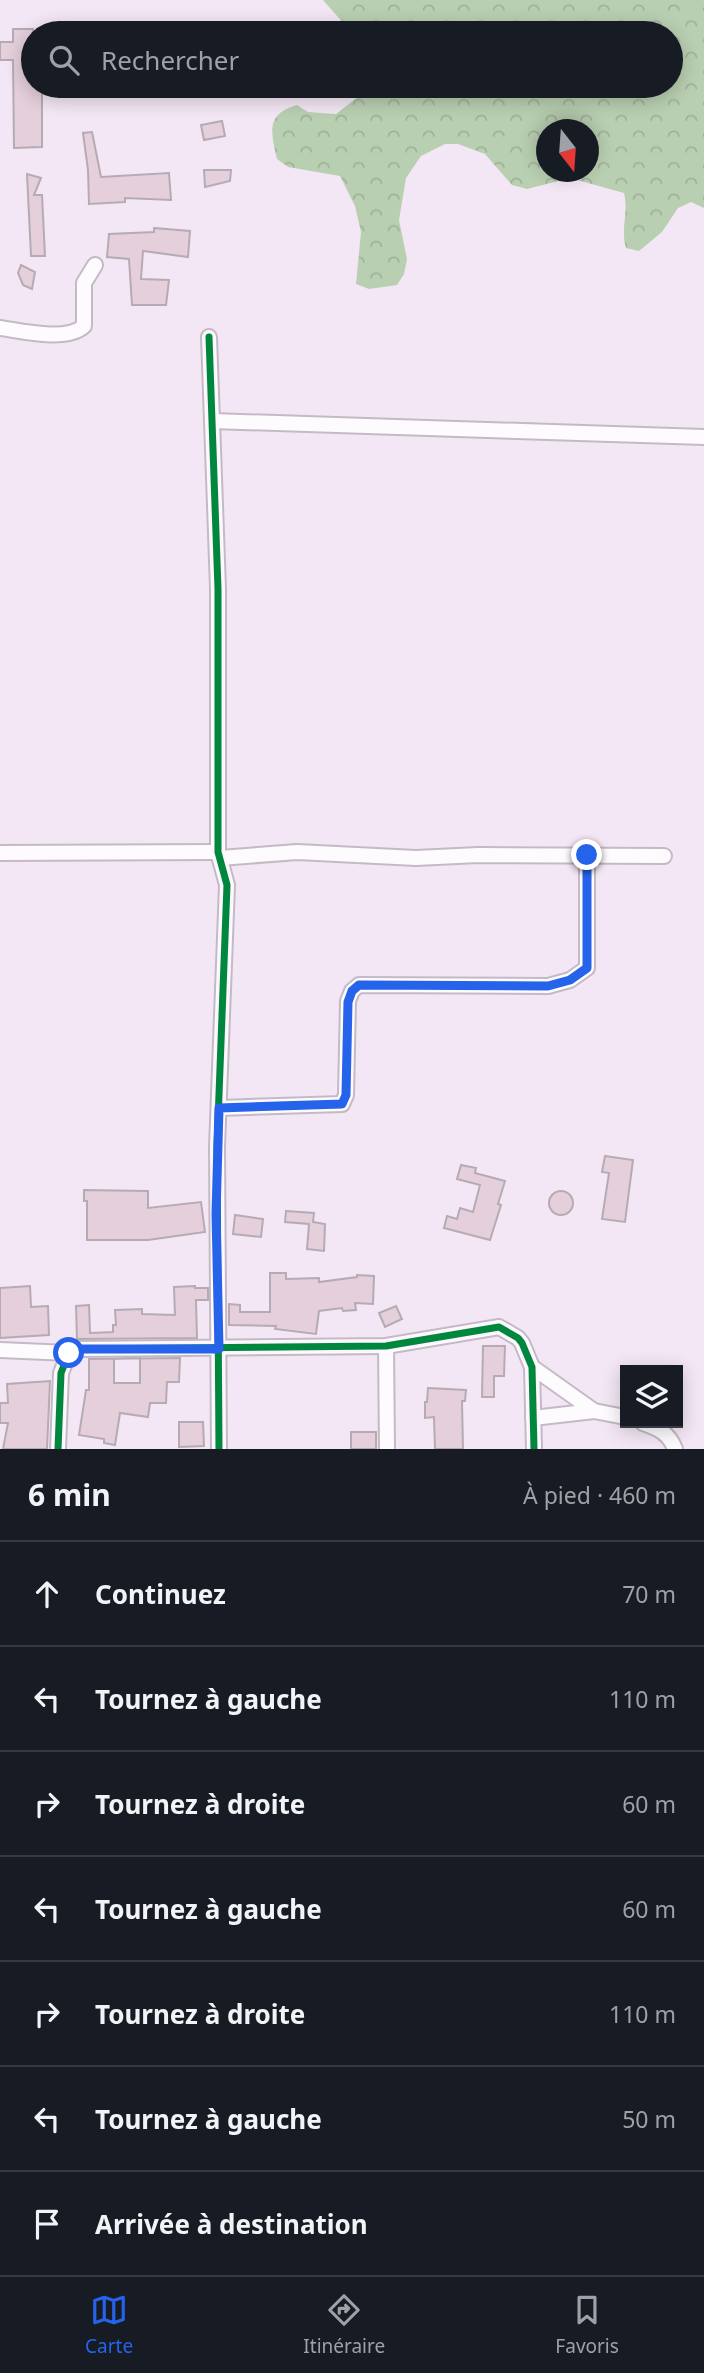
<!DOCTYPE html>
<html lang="fr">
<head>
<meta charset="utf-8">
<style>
	:root { --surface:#171b24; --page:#242831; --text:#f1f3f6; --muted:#9ea1a6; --line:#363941; --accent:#2563eb }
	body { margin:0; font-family:"Noto Sans",sans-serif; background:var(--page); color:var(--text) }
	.controls { position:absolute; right:21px; bottom:21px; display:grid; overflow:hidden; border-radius:0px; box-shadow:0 4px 18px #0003 }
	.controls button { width:63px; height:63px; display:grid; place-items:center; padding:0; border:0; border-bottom:2px solid var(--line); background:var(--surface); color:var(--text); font:35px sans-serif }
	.compass { position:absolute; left:536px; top:119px; width:63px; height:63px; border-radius:50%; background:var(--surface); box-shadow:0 4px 18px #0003; rotate:163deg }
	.stop { position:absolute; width:21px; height:21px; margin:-16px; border:5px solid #2563eb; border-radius:50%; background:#fff }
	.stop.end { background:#2563eb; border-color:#fff; box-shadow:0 2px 7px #0008 }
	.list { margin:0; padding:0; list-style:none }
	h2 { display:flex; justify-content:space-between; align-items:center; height:91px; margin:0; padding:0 28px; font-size:30px }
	h2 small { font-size:23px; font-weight:400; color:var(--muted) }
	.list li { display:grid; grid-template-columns:46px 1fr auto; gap:21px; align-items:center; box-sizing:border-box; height:105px; padding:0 28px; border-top:2px solid var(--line) }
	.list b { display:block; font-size:26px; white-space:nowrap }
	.list em { font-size:23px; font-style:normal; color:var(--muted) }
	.icon { flex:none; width:38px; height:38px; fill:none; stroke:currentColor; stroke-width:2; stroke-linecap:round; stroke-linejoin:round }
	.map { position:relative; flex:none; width:704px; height:1449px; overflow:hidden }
	.search { position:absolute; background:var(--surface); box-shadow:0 4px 18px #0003; left:21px; right:21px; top:21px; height:77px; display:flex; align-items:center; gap:18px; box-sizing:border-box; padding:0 24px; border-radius:38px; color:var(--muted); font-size:26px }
	.sheet { height:826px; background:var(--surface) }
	nav { display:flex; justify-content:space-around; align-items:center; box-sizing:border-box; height:98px; border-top:2px solid var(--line); background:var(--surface); font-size:19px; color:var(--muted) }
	nav a { display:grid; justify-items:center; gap:4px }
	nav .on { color:var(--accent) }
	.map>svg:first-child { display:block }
	.forest { fill:url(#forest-crowns); fill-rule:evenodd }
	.building { fill:#e4cfdb; stroke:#b6abb4; stroke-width:2; fill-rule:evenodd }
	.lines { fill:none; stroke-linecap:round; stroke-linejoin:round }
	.minor-casing { stroke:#c4bac5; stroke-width:18 }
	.minor { stroke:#fdfbfe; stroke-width:14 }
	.cycleway-casing { stroke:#fdf4fe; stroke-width:11 }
	.cycleway { stroke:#00873e; stroke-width:7 }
	.route { stroke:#2563eb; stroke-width:9 }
</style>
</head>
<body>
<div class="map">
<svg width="704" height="1449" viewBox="0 0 704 1449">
	<defs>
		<pattern id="forest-crowns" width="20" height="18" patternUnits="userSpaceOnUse" patternTransform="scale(1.75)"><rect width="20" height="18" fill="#b9cfb1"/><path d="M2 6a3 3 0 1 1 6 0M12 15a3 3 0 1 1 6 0" fill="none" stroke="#a0b299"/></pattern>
	</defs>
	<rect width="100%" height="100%" fill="#f4e7f5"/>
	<path class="forest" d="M323,0h381v208l-13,-6 -13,6 -16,24 -23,19 -13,-3c-6,-21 3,-33 -2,-55l-54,-15 -43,11 -15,-4 -27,-31 -27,-10h-13l-24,12 -15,22 -7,42 8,39 -3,15 -7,11 -28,4 -13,-5 5,-52 -6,-26 -15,-30 -52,-9 -11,-8c-6,-26 -12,-45 20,-54l11,7 28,2 36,-28h299v-53h-319zM546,130h42v42h-42z"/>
	<g class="building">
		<polygon points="13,29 33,29 33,86 42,86 42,147 14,148 13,60 0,60 0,42 13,42"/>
		<polygon points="222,121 225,136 204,140 201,125"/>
		<polygon points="92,132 101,177 169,173 171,200 125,198 125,202 89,204 88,170 83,133"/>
		<polygon points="204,170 231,170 230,181 205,187"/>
		<polygon points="27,174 41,178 34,195 42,195 45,256 31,256"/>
		<polygon points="154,228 190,231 188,257 143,251 141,279 169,280 166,305 132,305 129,259 107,257 109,234 154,232"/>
		<polygon points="21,265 35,272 32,289 23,285 18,273"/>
		<polygon points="605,1156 633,1160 625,1222 602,1219 609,1173 602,1172"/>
		<polygon points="461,1165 476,1168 475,1173 505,1181 498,1204 501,1205 490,1240 444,1228 447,1216 457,1219 460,1208 473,1212 480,1185 457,1179"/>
		<polygon points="84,1190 148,1191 148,1208 201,1202 205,1232 148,1240 87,1240 87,1201 84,1201"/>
		<circle cx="561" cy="1203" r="12"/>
		<polygon points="286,1211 314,1213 313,1222 325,1224 324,1251 307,1249 309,1224 285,1222"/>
		<polygon points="235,1215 263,1219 261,1237 233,1234"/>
		<polygon points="270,1273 286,1273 286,1279 319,1278 319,1282 357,1277 357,1275 374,1276 373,1304 355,1303 356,1310 343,1311 342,1308 319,1311 316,1334 275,1329 276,1326 229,1325 229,1304 240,1305 240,1312 270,1312"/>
		<polygon points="30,1286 31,1307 48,1306 49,1335 0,1338 0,1288"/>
		<polygon points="195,1286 195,1288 208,1288 208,1300 196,1300 197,1338 77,1339 76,1306 89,1305 90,1333 113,1332 113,1325 116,1325 115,1310 142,1309 142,1314 175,1315 174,1287"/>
		<polygon points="396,1306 402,1319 385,1327 379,1313"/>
		<polygon points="483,1346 505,1346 504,1376 494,1376 494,1397 482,1397"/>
		<path d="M180,1358l-1,24h-12l-1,21h-16l-2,14 -28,-4 -5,32 -11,-2v-4l-25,-4 7,-45h3v-31zM140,1358v25h-26v-24z"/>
		<polygon points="50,1381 47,1449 3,1449 8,1423 0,1423 0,1403 8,1403 7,1384"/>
		<polygon points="428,1388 466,1390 465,1401 462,1401 463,1449 435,1449 434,1417 425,1418 425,1402 427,1402"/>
		<polygon points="179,1422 203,1422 204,1446 179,1447"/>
		<rect x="351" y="1432" width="25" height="17"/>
	</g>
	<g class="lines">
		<defs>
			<g id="minor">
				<path d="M0,328c21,3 67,14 84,-2v-43l11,-18"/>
				<polyline points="209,337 218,589 218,852 227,885 217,1147 219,1449"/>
				<polyline points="212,421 704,437"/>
				<polyline points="0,853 218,852"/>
				<polyline points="220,858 297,852 416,858 478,855 664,856"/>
				<polyline points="219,1108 342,1104 346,1095 348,1001 352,991 359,985 548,986 570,980 587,968 587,855"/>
				<polyline points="386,1346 387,1449"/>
				<polyline points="0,1350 69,1353"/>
				<polyline points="532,1367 594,1411"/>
				<polyline points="533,1418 594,1411 625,1417"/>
				<path d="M643,1423c15,5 26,10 32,26"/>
				<polyline points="58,1449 61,1373 69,1353 78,1349 386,1346 499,1327 518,1338 522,1343 532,1367 534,1449"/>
			</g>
		</defs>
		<use href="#minor" class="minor-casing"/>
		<use href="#minor" class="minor"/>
		<defs>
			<g id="cycleway">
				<polyline points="209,337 218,589 218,852 227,885 217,1147 219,1449"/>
				<polyline points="58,1449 61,1373 69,1353 78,1349 386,1346 499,1327 518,1338 522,1343 532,1367 534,1449"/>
			</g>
		</defs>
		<use href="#cycleway" class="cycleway-casing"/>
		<use href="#cycleway" class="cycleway"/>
	</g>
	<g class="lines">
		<polyline class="route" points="69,1353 78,1349 219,1349 216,1214 219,1108 342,1104 346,1095 348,1002 352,991 359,985 548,986 570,980 587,968 587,855"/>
	</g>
</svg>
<div class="controls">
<button><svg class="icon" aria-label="layers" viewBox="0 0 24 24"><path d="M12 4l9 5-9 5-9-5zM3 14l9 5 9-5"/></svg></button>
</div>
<svg class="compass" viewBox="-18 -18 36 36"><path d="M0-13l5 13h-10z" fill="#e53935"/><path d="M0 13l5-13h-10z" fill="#9ea1a6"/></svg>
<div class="stop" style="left:69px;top:1353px"></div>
<div class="stop end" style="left:587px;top:855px"></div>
<div class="search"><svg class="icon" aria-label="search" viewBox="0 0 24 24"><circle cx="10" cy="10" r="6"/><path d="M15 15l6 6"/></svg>Rechercher</div>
</div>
<section class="sheet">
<h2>6 min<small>À pied · 460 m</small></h2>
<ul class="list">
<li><svg class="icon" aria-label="ahead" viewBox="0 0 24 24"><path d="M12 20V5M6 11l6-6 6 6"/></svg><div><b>Continuez</b></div><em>70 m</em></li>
<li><svg class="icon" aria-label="left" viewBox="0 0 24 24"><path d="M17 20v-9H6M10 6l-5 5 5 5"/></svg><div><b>Tournez à gauche</b></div><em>110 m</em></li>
<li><svg class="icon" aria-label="right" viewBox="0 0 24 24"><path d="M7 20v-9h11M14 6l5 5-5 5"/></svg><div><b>Tournez à droite</b></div><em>60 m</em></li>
<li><svg class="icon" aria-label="left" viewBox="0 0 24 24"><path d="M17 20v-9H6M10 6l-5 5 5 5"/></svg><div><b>Tournez à gauche</b></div><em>60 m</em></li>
<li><svg class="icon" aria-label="right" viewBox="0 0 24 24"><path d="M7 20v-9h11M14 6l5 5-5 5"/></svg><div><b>Tournez à droite</b></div><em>110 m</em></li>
<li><svg class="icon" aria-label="left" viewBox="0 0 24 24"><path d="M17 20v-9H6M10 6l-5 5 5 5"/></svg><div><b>Tournez à gauche</b></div><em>50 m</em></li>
<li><svg class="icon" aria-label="arrive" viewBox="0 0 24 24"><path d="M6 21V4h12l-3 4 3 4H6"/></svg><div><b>Arrivée à destination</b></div></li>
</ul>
</section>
<nav>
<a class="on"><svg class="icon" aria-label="map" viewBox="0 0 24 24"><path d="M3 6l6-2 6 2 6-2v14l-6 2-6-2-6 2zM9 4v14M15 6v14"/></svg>Carte</a>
<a><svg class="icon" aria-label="directions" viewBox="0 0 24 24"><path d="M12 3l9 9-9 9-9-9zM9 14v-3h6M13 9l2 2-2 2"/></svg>Itinéraire</a>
<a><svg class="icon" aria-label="saved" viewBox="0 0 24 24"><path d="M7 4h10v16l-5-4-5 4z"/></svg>Favoris</a>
</nav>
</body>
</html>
